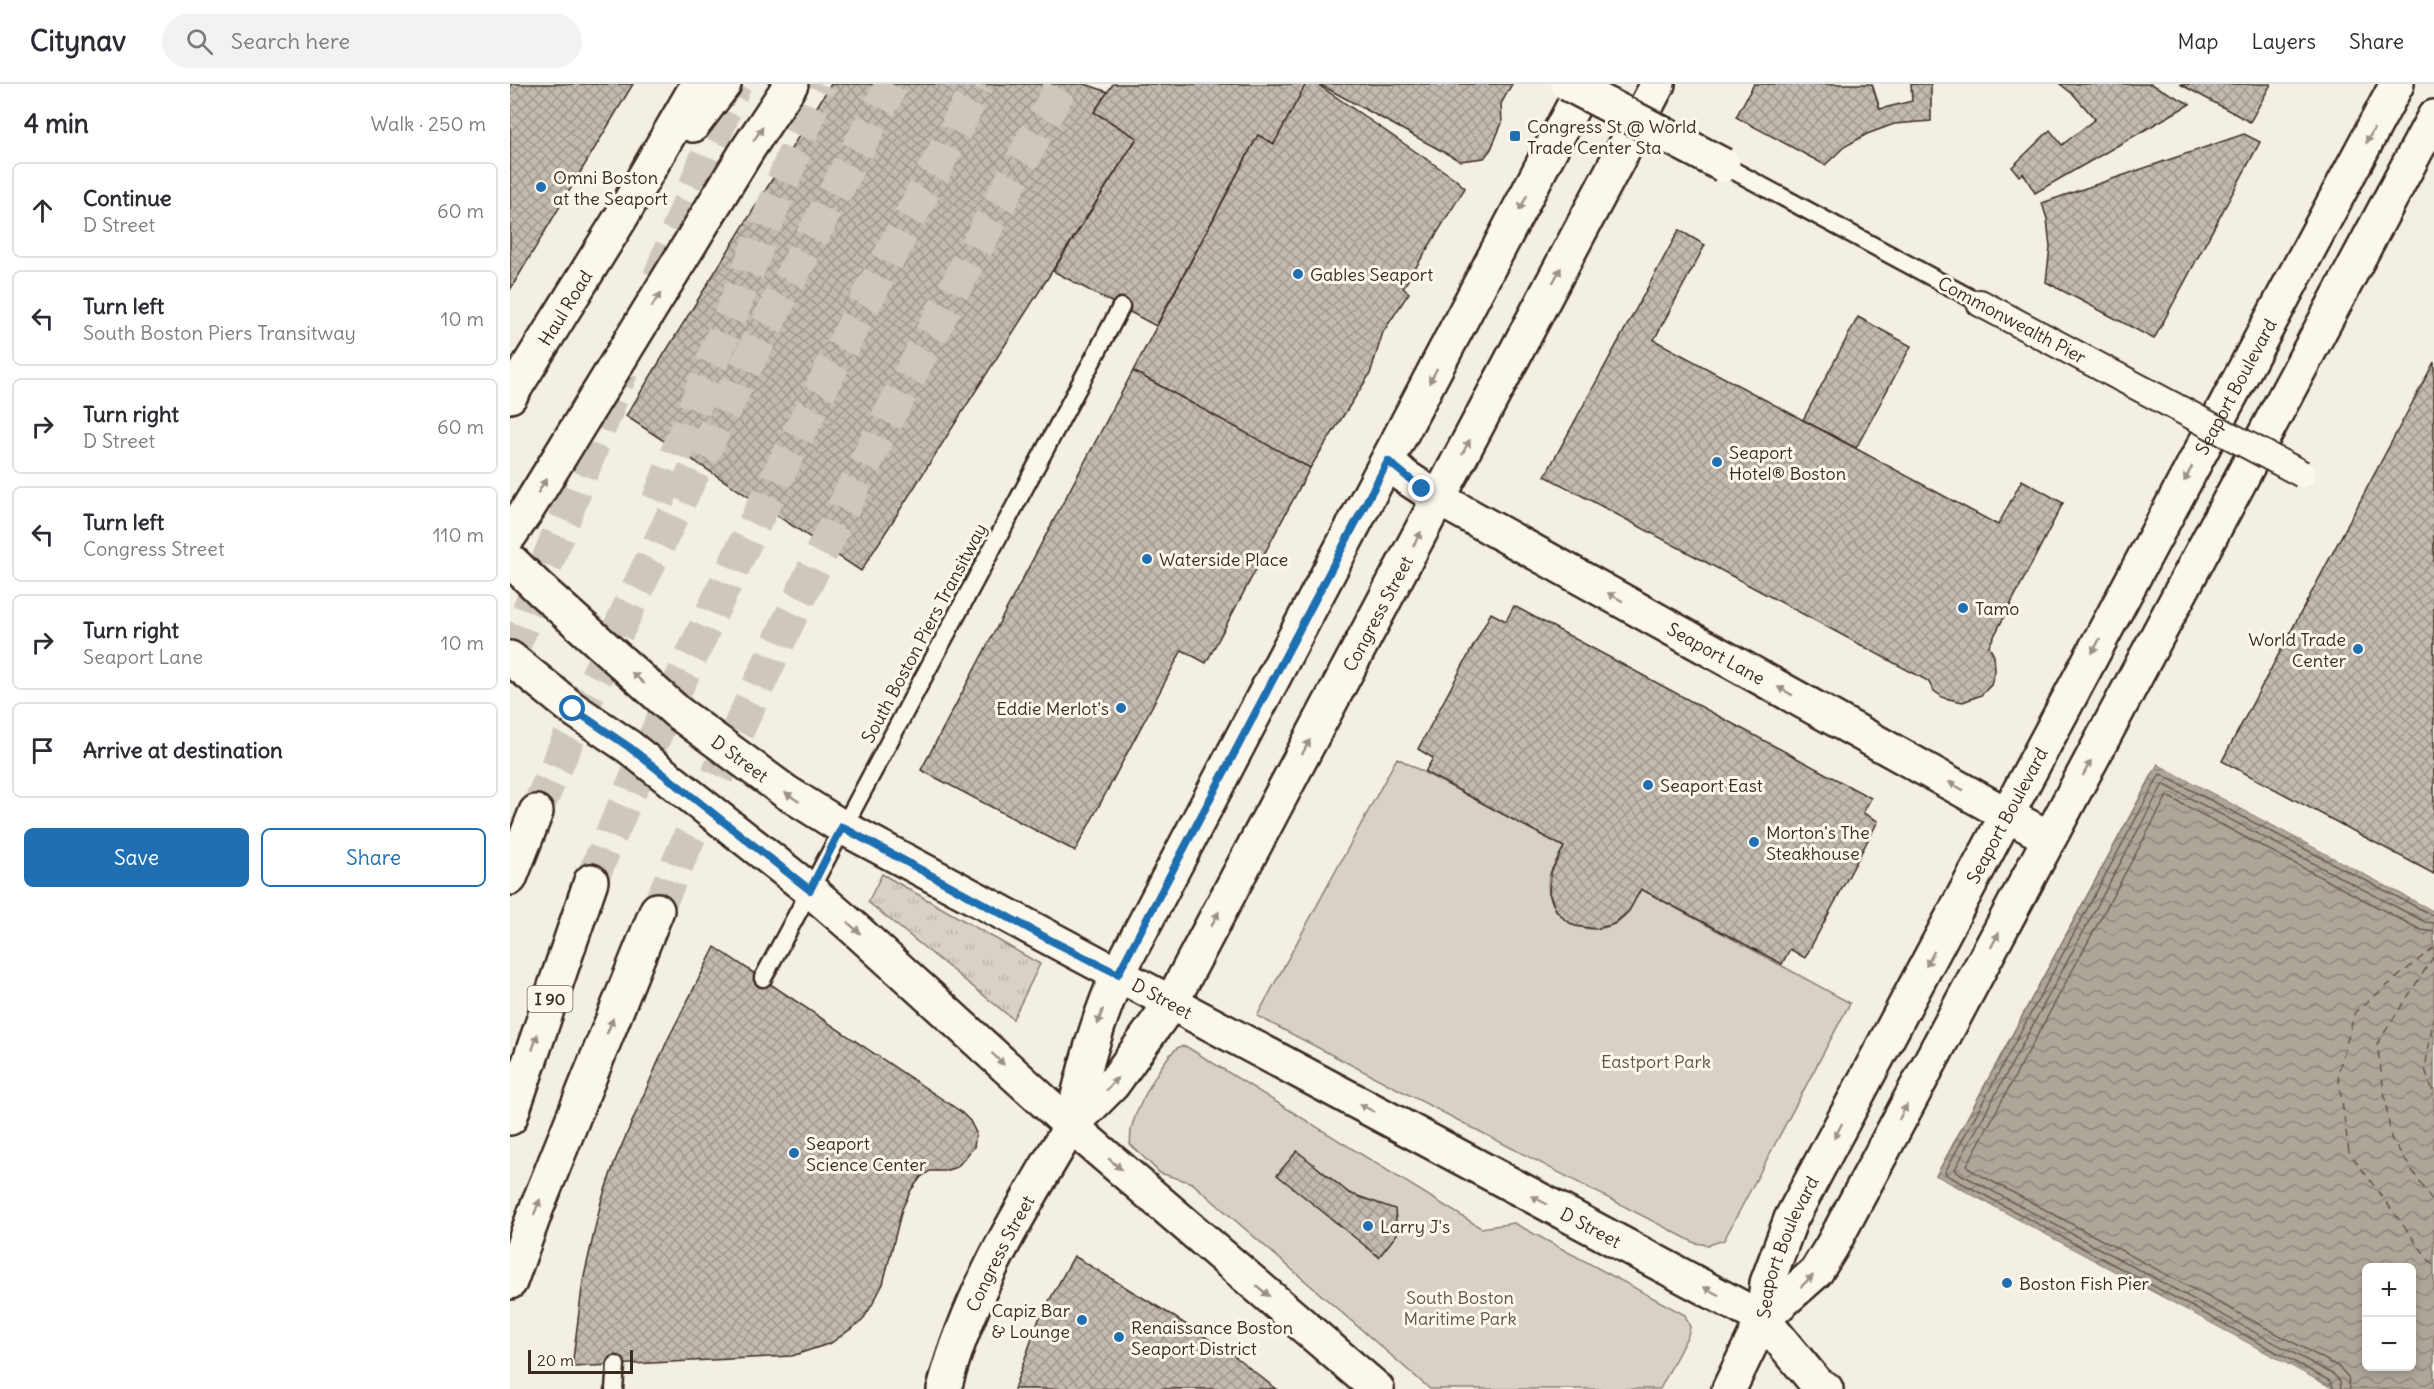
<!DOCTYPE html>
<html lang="en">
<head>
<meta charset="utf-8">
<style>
	:root { --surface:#fff; --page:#f2f2f3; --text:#2b2b33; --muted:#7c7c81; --line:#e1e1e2; --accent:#1f6fb2 }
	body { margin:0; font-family:Delius,sans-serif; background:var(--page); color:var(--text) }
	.controls { position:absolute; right:18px; bottom:18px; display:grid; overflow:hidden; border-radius:9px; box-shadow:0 3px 9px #0003 }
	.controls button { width:54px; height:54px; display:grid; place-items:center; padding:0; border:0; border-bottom:2px solid var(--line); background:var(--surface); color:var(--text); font:30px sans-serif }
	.scale { position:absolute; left:18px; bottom:15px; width:105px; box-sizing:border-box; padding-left:6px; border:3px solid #3b2a1e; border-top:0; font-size:16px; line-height:21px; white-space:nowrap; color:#3b2a1e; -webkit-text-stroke:4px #fbf7ec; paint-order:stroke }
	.stop { position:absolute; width:18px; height:18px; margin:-14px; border:4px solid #1f6fb2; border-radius:50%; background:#fff }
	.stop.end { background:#1f6fb2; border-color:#fff; box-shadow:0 2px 6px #0008 }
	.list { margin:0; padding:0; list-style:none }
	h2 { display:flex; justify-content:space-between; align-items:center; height:78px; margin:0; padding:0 24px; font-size:26px }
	h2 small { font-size:20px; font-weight:400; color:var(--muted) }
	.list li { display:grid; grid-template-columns:39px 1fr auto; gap:18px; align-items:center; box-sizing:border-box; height:96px; margin:0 12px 12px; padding:0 12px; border:2px solid var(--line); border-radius:9px }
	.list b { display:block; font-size:22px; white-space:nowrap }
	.list p { margin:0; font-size:20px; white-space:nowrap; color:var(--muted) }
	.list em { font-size:20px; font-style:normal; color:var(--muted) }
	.actions { display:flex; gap:12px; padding:18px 24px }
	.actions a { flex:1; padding:14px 0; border:2px solid var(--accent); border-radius:9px; text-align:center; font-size:21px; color:var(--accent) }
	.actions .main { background:var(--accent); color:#fff }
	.icon { flex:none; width:33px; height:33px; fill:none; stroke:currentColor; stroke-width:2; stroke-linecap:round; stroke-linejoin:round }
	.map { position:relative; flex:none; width:1924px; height:1305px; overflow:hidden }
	header { display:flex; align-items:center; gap:36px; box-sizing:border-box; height:84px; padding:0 30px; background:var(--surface); border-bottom:2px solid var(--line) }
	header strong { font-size:28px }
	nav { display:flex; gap:33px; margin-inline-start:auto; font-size:21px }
	.search { width:420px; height:54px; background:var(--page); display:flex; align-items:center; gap:15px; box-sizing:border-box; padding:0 21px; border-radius:33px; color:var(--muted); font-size:22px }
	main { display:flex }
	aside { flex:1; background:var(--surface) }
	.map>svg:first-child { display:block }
	.grass { fill:url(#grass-tufts); stroke:#8a7e72; stroke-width:1.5 }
	.park { fill:#d8d1c6; stroke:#8a7e72; stroke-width:1.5 }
	.water { fill:url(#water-waves); stroke:#817468; stroke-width:1.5; fill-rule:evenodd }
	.pier { fill:#f3efe4 }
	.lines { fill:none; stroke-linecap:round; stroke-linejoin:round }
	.shore { stroke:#695c50; stroke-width:1.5 }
	.ferry { stroke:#645549; stroke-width:1.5; stroke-dasharray:8 6; stroke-linecap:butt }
	.building { fill:url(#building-cross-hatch); stroke:#3b2a1e; stroke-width:1.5 }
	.motorway-tunnel { stroke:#cec8bc; stroke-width:33; stroke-dasharray:33 16; stroke-linecap:butt }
	.service-casing { stroke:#3b2a1e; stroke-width:21 }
	.pedestrian-casing { stroke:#3b2a1e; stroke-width:30 }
	.minor-casing { stroke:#3b2a1e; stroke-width:38 }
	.secondary-casing { stroke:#3b2a1e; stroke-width:38 }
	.primary-casing { stroke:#3b2a1e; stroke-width:38 }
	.motorway-casing { stroke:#3b2a1e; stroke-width:38 }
	.service { stroke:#fbf7ec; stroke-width:16 }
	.pedestrian { stroke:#fbf7ec; stroke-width:26 }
	.minor { stroke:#fbf7ec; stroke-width:33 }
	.secondary { stroke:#fbf7ec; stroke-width:33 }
	.primary { stroke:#fbf7ec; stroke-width:33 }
	.motorway { stroke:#fbf7ec; stroke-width:33 }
	.pedestrian-bridge-casing { stroke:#3b2a1e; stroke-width:30; stroke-linecap:butt }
	.minor-bridge-casing { stroke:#3b2a1e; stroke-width:38; stroke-linecap:butt }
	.primary-bridge-casing { stroke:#3b2a1e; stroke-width:38; stroke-linecap:butt }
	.pedestrian-bridge { stroke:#fbf7ec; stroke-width:26 }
	.minor-bridge { stroke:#fbf7ec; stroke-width:33 }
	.primary-bridge { stroke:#fbf7ec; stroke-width:33 }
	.oneway { fill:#9b9085 }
	.route { stroke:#1f6fb2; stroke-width:8 }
	.poi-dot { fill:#1f6fb2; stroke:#fbf7ec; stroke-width:2 }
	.labels { text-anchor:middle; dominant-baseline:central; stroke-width:6; stroke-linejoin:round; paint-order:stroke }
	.shield { fill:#fbf7ec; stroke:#75685c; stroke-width:1.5 }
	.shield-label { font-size:16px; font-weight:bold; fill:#3b2a1e }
	.poi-label { font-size:18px; fill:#3b2a1e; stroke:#fbf7ec; text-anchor:start }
	.street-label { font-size:18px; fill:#3b2a1e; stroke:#fbf7ec }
	.park-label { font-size:18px; fill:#625448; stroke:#fbf7ec }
</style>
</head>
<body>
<header>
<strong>Citynav</strong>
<div class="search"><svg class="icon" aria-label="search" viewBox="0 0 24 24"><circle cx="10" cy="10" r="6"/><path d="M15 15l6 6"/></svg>Search here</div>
<nav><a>Map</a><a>Layers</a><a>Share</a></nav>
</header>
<main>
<aside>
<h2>4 min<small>Walk · 250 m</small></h2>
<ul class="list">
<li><svg class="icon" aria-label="ahead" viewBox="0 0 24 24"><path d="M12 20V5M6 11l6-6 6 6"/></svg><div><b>Continue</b><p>D Street</p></div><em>60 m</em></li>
<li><svg class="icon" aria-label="left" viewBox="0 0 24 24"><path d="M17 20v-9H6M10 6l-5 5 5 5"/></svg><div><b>Turn left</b><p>South Boston Piers Transitway</p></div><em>10 m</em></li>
<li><svg class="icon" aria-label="right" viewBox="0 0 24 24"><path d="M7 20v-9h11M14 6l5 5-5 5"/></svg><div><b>Turn right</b><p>D Street</p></div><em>60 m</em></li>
<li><svg class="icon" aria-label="left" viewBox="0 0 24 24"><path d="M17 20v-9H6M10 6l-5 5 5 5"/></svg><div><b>Turn left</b><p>Congress Street</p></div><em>110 m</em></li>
<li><svg class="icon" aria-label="right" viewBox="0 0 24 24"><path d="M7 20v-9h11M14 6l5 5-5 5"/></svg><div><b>Turn right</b><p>Seaport Lane</p></div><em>10 m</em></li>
<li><svg class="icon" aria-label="arrive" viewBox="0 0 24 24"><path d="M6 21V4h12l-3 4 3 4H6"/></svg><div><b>Arrive at destination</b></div></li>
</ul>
<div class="actions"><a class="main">Save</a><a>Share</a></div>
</aside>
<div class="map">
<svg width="1924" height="1305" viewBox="0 0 1924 1305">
	<defs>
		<pattern id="grass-tufts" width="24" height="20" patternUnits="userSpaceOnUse" patternTransform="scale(1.5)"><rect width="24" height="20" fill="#d8d1c6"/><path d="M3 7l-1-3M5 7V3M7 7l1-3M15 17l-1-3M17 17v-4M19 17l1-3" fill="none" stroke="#bab4aa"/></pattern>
		<pattern id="water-waves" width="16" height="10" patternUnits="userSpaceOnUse" patternTransform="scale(1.5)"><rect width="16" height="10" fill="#afa69a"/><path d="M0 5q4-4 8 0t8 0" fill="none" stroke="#90877d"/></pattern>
		<pattern id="building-cross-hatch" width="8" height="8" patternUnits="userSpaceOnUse" patternTransform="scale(1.5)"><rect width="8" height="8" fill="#c3bbb0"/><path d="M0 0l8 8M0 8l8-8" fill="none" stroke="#a0988f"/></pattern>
	</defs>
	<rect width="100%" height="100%" fill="#f3efe4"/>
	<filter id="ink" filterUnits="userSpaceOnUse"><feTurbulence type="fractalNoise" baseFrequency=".0167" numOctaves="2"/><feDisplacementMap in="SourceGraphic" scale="12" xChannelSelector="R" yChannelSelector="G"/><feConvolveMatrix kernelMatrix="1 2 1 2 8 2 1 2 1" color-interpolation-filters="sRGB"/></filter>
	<g filter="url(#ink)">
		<polygon class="grass" points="372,790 530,880 503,935 358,818"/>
		<g class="park">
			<path d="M887,674l167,89c-5,9 -12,19 -15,30 -7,37 35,66 68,45 12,-7 17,-21 24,-33l209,114 -126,237 -15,5 -14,-2 -438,-227z"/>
			<path d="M671,962l6,1 294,181 33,-5 171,92 5,12 -2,8 -28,54h-230l-238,-206 -32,-10 -30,-29c1,-5 0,-13 2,-18 5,-18 33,-74 49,-80z"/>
		</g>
		<path class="water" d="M1648,680l276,147v478h-101l-397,-213zM1856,1184h46v98h-46z"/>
		<g class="pier">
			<polygon points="1649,678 1924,823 1924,827 1648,680"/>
			<polygon points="1426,1092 1823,1305 1816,1305 1424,1095"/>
		</g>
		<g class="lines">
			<g class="shore">
				<polyline points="1824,1305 1820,1297 1437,1091 1435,1088 1650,690 1924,832"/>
				<polyline points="1831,1305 1830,1297 1824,1291 1447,1088 1445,1085 1653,700 1915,838 1924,839"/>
				<polyline points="1840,1305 1838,1293 1829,1283 1459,1085 1457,1081 1657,712 1911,846 1924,848"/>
			</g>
			<g class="ferry">
				<polyline points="1924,863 1845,928 1828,990 1839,1068 1924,1183"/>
				<polyline points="1924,872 1867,960 1881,1054 1924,1120"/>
				<polyline points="1924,930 1915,985 1924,1010"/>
			</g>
		</g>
		<g class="building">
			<polygon points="0,0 123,0 0,206"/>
			<polygon points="321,0 575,0 598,8 584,28 627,54 351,487 116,332"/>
			<polygon points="603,0 796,0 764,60 748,51 646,242 543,187 627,54 584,28"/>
			<polygon points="796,0 807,0 944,94 955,104 893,204 899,209 873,248 860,290 800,384 623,287 748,51 764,60"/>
			<polygon points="809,0 1002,0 991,20 992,39 981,65 974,74 950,77"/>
			<polygon points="1244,0 1362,0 1370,25 1402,17 1401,0 1421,0 1421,37 1384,40 1357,50 1334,63 1315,81 1226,33"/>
			<polygon points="1550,0 1641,0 1680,20 1525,109 1513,89 1509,92 1502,83 1540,46 1552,61 1585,35 1564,11"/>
			<polygon points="1670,0 1761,0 1740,38"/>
			<polygon points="1734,50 1750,58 1644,255 1536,198 1540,163 1537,135 1532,119"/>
			<polygon points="1169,146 1195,161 1144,256 1488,441 1512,396 1553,419 1479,562 1484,572 1485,587 1481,601 1471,611 1453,618 1434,614 1424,607 1418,597 1035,392"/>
			<polygon points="1348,233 1401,262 1346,364 1293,336"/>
			<polygon points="1924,278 1924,790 1712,677"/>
			<polygon points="623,287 800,384 696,579 672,566 565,767 411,686"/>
			<polygon points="1004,522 1361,714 1353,729 1368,737 1295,874 1280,865 1272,880 1131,805 1119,827 1104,840 1086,845 1065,842 1055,836 1046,826 1039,809 1041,788 1054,763 915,688 923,674 908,665 981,529 996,537"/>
			<polygon points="205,863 450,1027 460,1037 466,1049 464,1063 447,1083 434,1087 420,1087 411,1093 401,1106 392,1125 373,1200 362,1221 352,1237 321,1259 282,1272 62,1283 73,1197 91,1118 105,1077 158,955"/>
			<polygon points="787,1067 839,1109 885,1125 887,1150 869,1173 767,1091"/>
			<polygon points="564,1172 658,1229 722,1270 766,1305 504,1305 529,1235"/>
		</g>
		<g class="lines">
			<g class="motorway-tunnel">
				<polyline points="149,194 225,0"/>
				<polyline points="148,417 311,0"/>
				<polyline points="0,573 112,287"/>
				<path d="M26,728c108,-247 229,-489 356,-728"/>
				<path d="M81,797c73,-170 152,-338 236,-504 49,-98 103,-194 151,-293"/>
				<path d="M147,826c74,-168 151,-334 234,-498 56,-110 114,-219 171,-328"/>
			</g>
			<defs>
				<g id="service">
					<polyline points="1213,81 1470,219"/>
					<polyline points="253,894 611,223"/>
					<polyline points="104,1305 106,1281"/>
				</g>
				<polyline id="pedestrian" points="1470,219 1611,294"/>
				<g id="minor">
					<path id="s1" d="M878,377l16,15 35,23 610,339"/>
					<polyline points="1253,1235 1307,1300 1316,1305"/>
					<path id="s2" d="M434,1305c25,-95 77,-180 127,-263"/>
				</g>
				<g id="secondary">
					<path id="s3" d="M561,1042l42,-42 58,-81 487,-919"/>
					<path d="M561,1042c12,-53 25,-102 47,-152l467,-890"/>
				</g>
				<g id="primary">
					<polyline points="183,41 214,0"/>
					<path id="s4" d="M0,312l110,-177 78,-135"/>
					<polyline points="0,451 17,426 238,65 281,0"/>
					<path id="s5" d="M31,506l136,122 109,80 56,35 921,492"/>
					<polyline points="0,574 63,625 119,663 300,806 345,845 561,1042 867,1305"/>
					<polyline points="1253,1235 1306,1188 1322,1162 1924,33"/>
					<path id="s6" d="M1219,1305l34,-70 4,-36 24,-64 606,-1135"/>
				</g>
				<g id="motorway">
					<polyline points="0,794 26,728"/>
					<polyline points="0,1034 81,797"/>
					<polyline points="0,1198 27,1123 147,826"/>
				</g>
			</defs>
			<use href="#service" class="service-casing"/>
			<use href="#pedestrian" class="pedestrian-casing"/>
			<use href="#minor" class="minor-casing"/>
			<use href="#secondary" class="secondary-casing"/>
			<use href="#primary" class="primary-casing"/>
			<use href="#motorway" class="motorway-casing"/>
			<use href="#service" class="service"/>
			<use href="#pedestrian" class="pedestrian"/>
			<use href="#minor" class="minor"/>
			<use href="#secondary" class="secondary"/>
			<use href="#primary" class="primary"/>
			<use href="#motorway" class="motorway"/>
			<defs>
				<polyline id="pedestrian-bridge" points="1611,294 1792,390"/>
				<polyline id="minor-bridge" points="1058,0 1213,81"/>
				<polyline id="primary-bridge" points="0,476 31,506"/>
			</defs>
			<use href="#pedestrian-bridge" class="pedestrian-bridge-casing"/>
			<use href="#minor-bridge" class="minor-bridge-casing"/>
			<use href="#primary-bridge" class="primary-bridge-casing"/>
			<use href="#pedestrian-bridge" class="pedestrian-bridge"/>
			<use href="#minor-bridge" class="minor-bridge"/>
			<use href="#primary-bridge" class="primary-bridge"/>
		</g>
		<defs><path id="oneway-solid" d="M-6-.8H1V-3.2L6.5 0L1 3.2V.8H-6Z" transform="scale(1.5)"/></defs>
		<g class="oneway">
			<use href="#oneway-solid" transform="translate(248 50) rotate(-56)"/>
			<use href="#oneway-solid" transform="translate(1860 52) rotate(118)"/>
			<use href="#oneway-solid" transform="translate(1013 119) rotate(118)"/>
			<use href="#oneway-solid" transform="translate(1047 191) rotate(-62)"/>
			<use href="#oneway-solid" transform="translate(146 216) rotate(-58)"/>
			<use href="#oneway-solid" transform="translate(923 292) rotate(118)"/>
			<use href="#oneway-solid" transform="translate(956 363) rotate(-62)"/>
			<use href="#oneway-solid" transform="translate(1678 390) rotate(118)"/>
			<use href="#oneway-solid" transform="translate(32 402) rotate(-59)"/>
			<use href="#oneway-solid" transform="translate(907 455) rotate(-62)"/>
			<use href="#oneway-solid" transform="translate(1105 513) rotate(-151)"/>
			<use href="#oneway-solid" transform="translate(1586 562) rotate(118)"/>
			<use href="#oneway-solid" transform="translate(128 594) rotate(-138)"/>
			<use href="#oneway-solid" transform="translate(1275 607) rotate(-151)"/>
			<use href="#oneway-solid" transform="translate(796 663) rotate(-62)"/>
			<use href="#oneway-solid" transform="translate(1577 684) rotate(-62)"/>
			<use href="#oneway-solid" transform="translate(1446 702) rotate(-151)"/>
			<use href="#oneway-solid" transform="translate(282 713) rotate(-147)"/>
			<use href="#oneway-solid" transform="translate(705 835) rotate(-62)"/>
			<use href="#oneway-solid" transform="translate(344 844) rotate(41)"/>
			<use href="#oneway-solid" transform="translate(1485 856) rotate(-62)"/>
			<use href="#oneway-solid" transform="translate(1420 875) rotate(118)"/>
			<use href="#oneway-solid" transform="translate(590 933) rotate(110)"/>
			<use href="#oneway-solid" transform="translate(100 942) rotate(-68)"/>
			<use href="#oneway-solid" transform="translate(25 958) rotate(-72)"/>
			<use href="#oneway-solid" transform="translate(488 975) rotate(44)"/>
			<use href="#oneway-solid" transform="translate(602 1000) rotate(-49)"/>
			<use href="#oneway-solid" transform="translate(857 1024) rotate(-152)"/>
			<use href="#oneway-solid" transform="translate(1393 1028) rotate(-62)"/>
			<use href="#oneway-solid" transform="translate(1328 1047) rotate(118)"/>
			<use href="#oneway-solid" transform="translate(605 1080) rotate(41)"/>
			<use href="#oneway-solid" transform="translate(1029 1116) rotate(-152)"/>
			<use href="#oneway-solid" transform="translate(27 1123) rotate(-69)"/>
			<use href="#oneway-solid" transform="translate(1297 1197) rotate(-44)"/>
			<use href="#oneway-solid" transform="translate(753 1207) rotate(40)"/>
			<use href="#oneway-solid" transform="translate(1201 1207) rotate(-152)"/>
		</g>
	</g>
	<g class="lines" filter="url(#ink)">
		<polyline class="route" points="63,625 119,663 300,806 332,743 542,857 608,890 878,377 912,405"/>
	</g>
	<g class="poi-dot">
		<rect x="999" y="46" width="12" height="12" rx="3"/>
		<circle cx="31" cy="103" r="6"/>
		<circle cx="788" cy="190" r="6"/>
		<circle cx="1207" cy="378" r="6"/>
		<circle cx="637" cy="475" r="6"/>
		<circle cx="1453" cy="524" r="6"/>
		<circle cx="1848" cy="565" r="6"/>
		<circle cx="611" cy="624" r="6"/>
		<circle cx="1138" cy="701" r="6"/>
		<circle cx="1244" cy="758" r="6"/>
		<circle cx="284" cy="1069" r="6"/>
		<circle cx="858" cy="1142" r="6"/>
		<circle cx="1497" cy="1199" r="6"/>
		<circle cx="572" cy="1236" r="6"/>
		<circle cx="609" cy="1253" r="6"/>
	</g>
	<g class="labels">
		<rect class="shield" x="17.5" y="902" width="45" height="26" rx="4.5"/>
		<g class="shield-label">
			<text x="40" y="915">I 90</text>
		</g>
		<g class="poi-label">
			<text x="1017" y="42">Congress St @ World<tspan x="1017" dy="21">Trade Center Sta</tspan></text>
			<text x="43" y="93">Omni Boston<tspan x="43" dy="21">at the Seaport</tspan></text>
			<text x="800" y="190">Gables Seaport</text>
			<text x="1219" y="368">Seaport<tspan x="1219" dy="21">Hotel® Boston</tspan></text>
			<text x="649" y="475">Waterside Place</text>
			<text x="1465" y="524">Tamo</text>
			<text x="1836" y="555" text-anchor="end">World Trade<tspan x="1836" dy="21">Center</tspan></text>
			<text x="599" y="624" text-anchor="end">Eddie Merlot's</text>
			<text x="1150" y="701">Seaport East</text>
			<text x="1256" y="748">Morton's The<tspan x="1256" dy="21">Steakhouse</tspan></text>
			<text x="296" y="1059">Seaport<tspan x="296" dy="21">Science Center</tspan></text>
			<text x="870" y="1142">Larry J's</text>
			<text x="1509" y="1199">Boston Fish Pier</text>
			<text x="560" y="1226" text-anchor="end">Capiz Bar<tspan x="560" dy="21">&amp; Lounge</tspan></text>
			<text x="621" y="1243">Renaissance Boston<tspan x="621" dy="21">Seaport District</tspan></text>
		</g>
		<g class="street-label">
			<text stroke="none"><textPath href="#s4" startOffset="104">Haul Road</textPath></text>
			<text transform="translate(1502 236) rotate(28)">Commonwealth Pier</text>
			<text stroke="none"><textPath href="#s6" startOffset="1126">Seaport Boulevard</textPath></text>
			<text stroke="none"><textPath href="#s3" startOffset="600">Congress Street</textPath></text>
			<text transform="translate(414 549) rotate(-62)">South Boston Piers Transitway</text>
			<text stroke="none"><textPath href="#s1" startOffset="381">Seaport Lane</textPath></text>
			<text stroke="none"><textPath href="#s5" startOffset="261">D Street</textPath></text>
			<text stroke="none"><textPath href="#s6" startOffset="640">Seaport Boulevard</textPath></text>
			<text stroke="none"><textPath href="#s5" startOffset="747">D Street</textPath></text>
			<text stroke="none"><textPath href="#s5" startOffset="1233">D Street</textPath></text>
			<text stroke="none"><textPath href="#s6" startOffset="154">Seaport Boulevard</textPath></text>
			<text stroke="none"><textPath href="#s2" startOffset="147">Congress Street</textPath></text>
		</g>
		<g class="park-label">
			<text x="1146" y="977">Eastport Park</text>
			<text x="950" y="1213">South Boston<tspan x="950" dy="21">Maritime Park</tspan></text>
		</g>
	</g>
</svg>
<div class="controls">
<button>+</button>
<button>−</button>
</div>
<div class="scale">20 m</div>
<div class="stop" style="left:63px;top:625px"></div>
<div class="stop end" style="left:912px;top:405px"></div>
</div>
</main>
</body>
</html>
